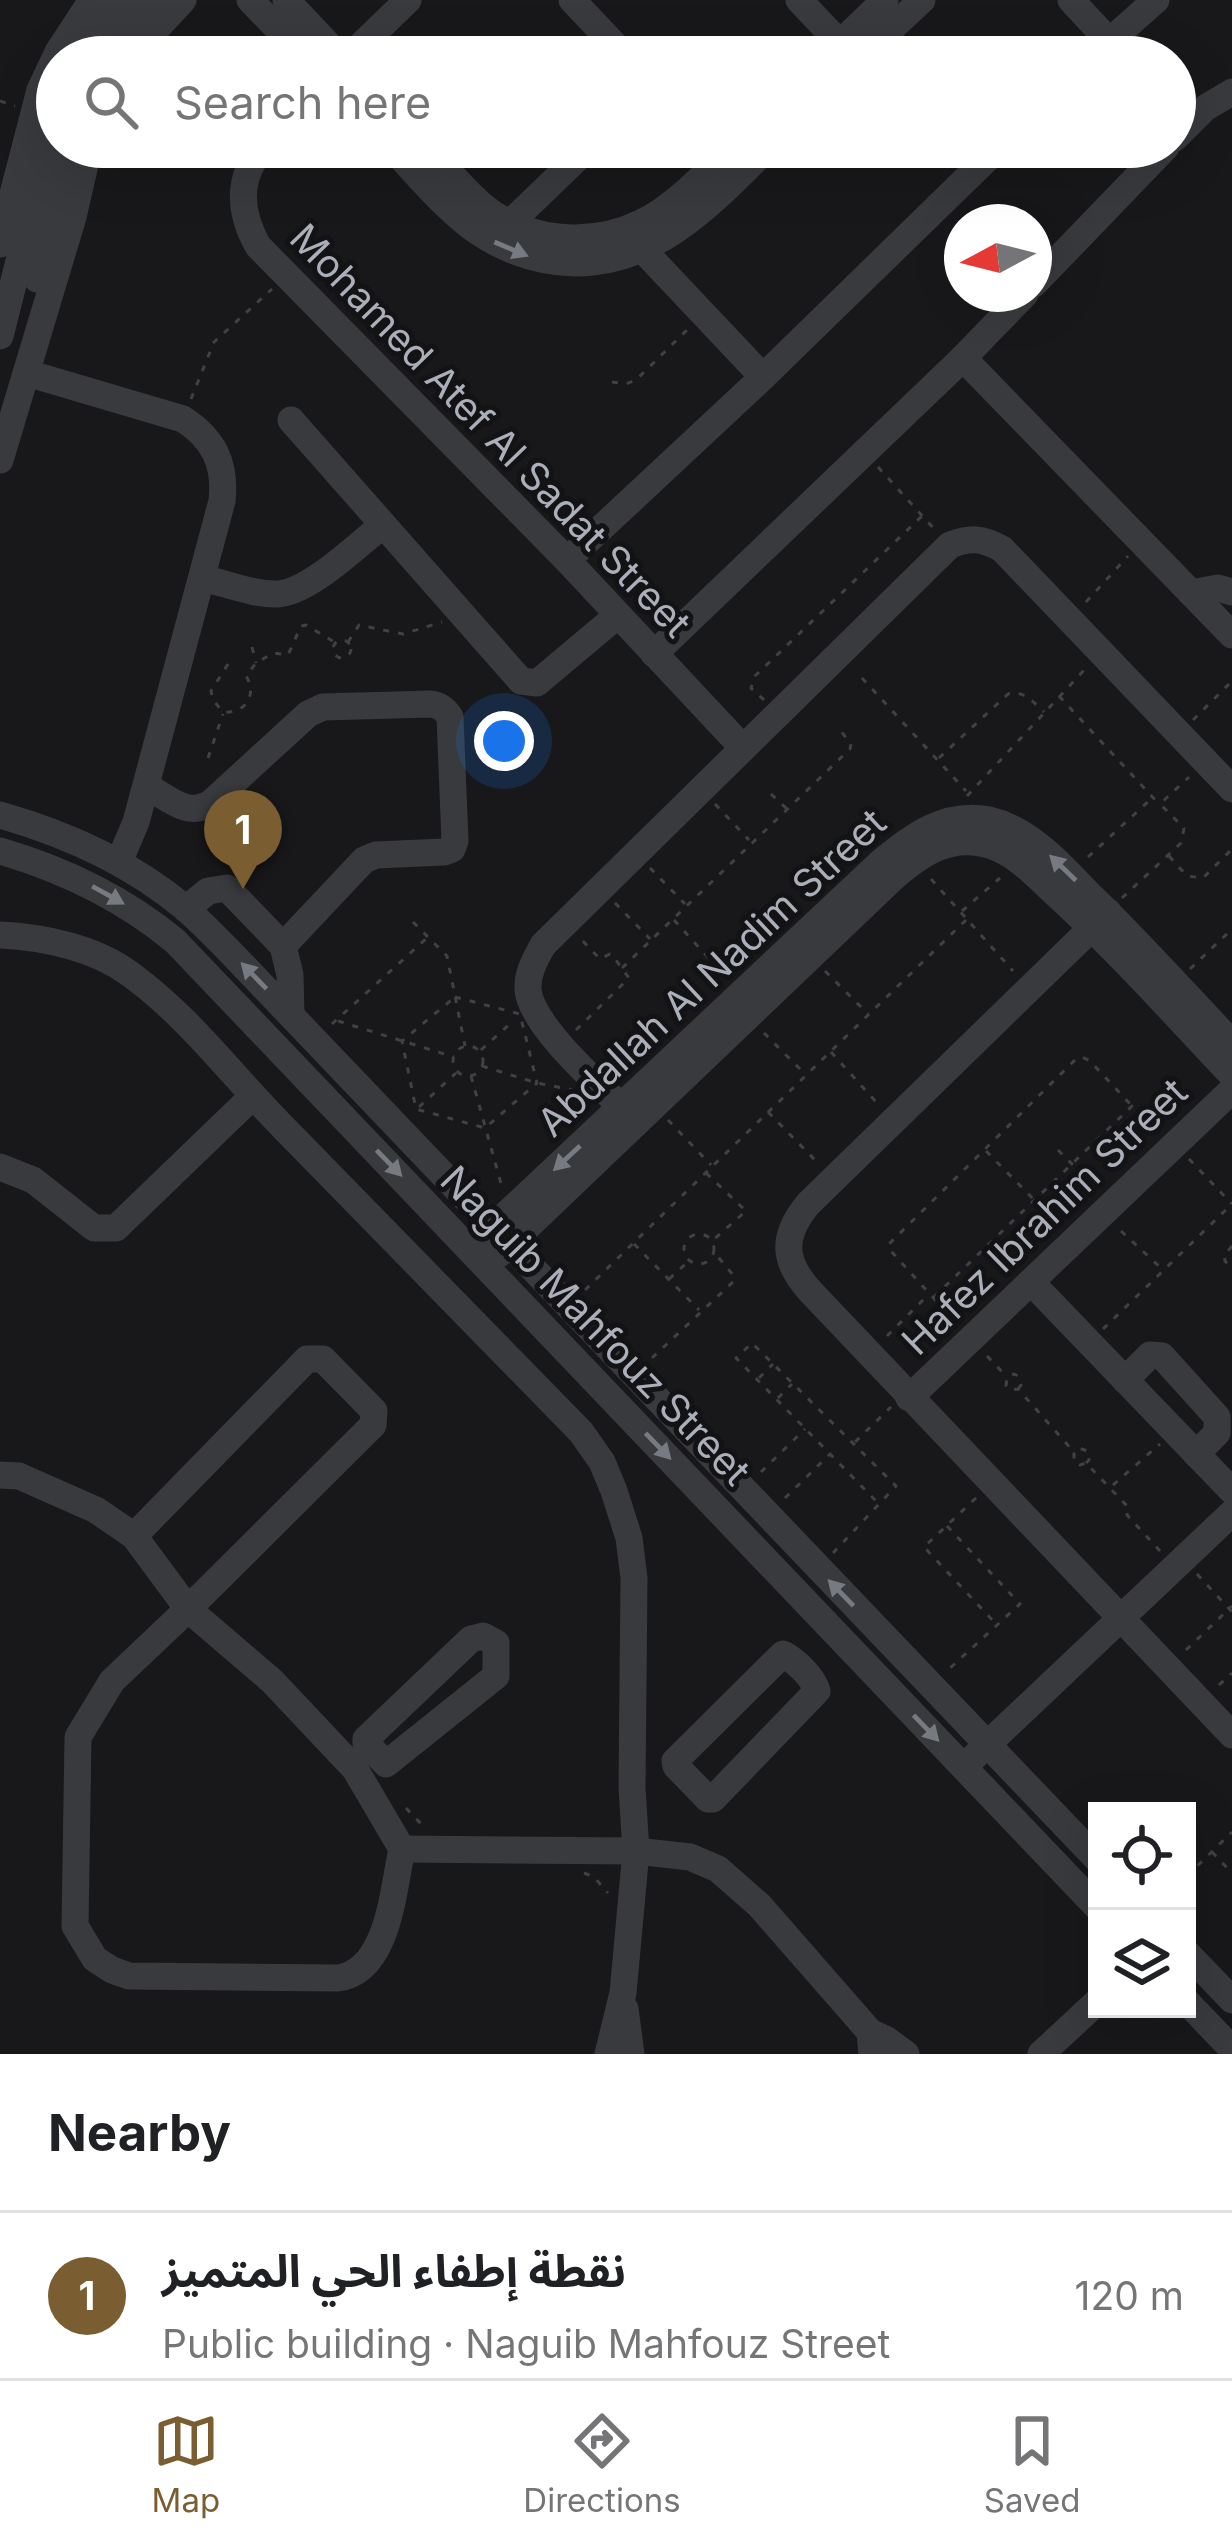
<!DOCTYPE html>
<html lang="en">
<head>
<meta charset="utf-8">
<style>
	:root { --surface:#fff; --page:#f6f6f6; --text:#202124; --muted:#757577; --line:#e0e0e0; --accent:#7a5e31 }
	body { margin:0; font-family:Inter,"Noto Sans Arabic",sans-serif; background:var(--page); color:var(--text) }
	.controls { position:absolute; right:36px; bottom:36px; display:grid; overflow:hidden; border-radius:0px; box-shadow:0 12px 48px #0002 }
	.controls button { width:108px; height:108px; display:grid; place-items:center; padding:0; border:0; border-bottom:3px solid var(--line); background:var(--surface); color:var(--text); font:60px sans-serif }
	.compass { position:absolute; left:944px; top:204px; width:108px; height:108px; border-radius:50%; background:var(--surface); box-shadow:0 12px 48px #0002; rotate:263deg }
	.you { position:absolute; left:504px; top:741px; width:42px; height:42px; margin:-30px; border:9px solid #fff; border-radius:50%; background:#1a73e8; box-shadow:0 0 0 18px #1a73e833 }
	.badge { display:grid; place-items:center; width:78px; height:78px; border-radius:50%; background:var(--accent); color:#fff; font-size:39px; font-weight:700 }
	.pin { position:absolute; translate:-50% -99px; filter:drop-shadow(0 3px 6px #0008) }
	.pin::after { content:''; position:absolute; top:63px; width:42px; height:36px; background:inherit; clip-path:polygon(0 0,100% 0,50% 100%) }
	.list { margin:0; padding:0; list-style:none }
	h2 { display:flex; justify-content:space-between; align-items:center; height:156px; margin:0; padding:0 48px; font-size:51px }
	h2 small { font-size:39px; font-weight:400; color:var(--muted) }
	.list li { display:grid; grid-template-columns:78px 1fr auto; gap:36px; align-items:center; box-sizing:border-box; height:168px; padding:0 48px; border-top:3px solid var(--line) }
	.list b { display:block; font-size:45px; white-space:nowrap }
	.list p { margin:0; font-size:39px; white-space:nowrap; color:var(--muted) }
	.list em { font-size:39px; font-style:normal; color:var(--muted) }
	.icon { flex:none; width:66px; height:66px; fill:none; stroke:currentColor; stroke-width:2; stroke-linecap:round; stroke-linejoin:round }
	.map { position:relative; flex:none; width:1232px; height:2054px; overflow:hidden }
	.search { position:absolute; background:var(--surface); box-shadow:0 12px 48px #0002; left:36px; right:36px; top:36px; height:132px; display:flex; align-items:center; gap:30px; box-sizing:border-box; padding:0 42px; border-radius:66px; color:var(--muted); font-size:45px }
	.sheet { height:324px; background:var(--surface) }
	nav { display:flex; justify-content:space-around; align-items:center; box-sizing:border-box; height:168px; border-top:3px solid var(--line); background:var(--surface); font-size:33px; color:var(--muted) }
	nav a { display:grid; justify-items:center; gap:6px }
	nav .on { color:var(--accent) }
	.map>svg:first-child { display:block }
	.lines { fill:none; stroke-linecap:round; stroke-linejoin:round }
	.path { stroke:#3f4145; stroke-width:3; stroke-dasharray:6 9; stroke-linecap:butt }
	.minor { stroke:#393a3e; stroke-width:27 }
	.oneway { fill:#787a82 }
	.labels { text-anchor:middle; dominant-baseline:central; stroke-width:10; stroke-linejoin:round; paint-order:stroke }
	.street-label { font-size:39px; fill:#abafb9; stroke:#131315 }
</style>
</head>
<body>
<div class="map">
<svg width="1232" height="2054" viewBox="0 0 1232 2054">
	<rect width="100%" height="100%" fill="#18181a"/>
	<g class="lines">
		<g class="path">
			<polyline points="0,101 15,106"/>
			<polyline points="612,382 626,384 636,380 689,328"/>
			<polyline points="191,399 214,342 272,289"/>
			<polyline points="878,467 936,531"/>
			<polyline points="1086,602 1128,556"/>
			<circle cx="342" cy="649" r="9"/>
			<polyline points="348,642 359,625 403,634 442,622"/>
			<polyline points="252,647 256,663"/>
			<path d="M228,664l-17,27 2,9 10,12c22,2 35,-17 23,-36l10,-13 17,-10 15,2 13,-29 5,-1 30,18"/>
			<polyline points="862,678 966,791"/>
			<polyline points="1059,696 1158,803"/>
			<polyline points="764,700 751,688 755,676 922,516"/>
			<polyline points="1193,720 1232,681"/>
			<polyline points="208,758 223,714"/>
			<path d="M939,758l69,-64c15,-5 26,9 36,18"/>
			<polyline points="771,794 787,809"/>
			<polyline points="967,796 1087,667"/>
			<polyline points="715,804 749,840"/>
			<polyline points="1169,856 1187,876 1203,878 1232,849"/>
			<polyline points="1088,857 1151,799"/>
			<polyline points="650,868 685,904"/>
			<polyline points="931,879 1013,971"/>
			<polyline points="1122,898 1181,843 1184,828 1160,804 1189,777"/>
			<polyline points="615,903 650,939"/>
			<polyline points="962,911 1000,878"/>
			<polyline points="674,920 724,975"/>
			<polyline points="413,922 447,956 465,1046"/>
			<polyline points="622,968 850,749 851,744 840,730"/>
			<polyline points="1190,969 1232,929"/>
			<polyline points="825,971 868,1014"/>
			<polygon points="455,997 520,1014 537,1083 485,1128 416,1109 402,1041"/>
			<polyline points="338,1021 454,1057"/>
			<polyline points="332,1024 428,937"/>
			<polyline points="576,1030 629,978 613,956 610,954 600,959 579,937"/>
			<polyline points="764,1033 804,1073"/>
			<circle cx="468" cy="1061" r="15"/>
			<polyline points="481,1050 513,1021"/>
			<polyline points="831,1052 877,1103"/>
			<polyline points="482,1066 537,1083 573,1090"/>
			<polyline points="471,1076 502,1187"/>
			<polyline points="419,1107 456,1073"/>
			<polyline points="768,1112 816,1161"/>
			<polyline points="668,1120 711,1165"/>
			<polyline points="1058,1150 1095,1187"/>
			<polyline points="986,1151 1059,1225"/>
			<polyline points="1189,1159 1232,1204"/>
			<polyline points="706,1173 746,1211 712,1241"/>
			<polyline points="1121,1231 1162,1269"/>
			<circle cx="699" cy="1249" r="15"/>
			<polyline points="994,1241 1016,1265"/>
			<polyline points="634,1244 699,1310"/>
			<polyline points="1232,1246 1224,1256 1225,1261 1232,1269"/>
			<polyline points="669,1279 689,1261"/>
			<polyline points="585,1290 967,919"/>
			<polyline points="934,1297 1132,1106 1155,1131"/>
			<polyline points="956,1323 890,1250 889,1244 1076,1059 1082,1057 1090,1061 1132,1106"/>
			<polyline points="1103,1329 1232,1204"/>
			<polyline points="887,1336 927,1296"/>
			<polyline points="987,1356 1007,1377"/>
			<polyline points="652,1358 734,1281 733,1275 714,1252"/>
			<polyline points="759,1378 773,1364"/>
			<polyline points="1018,1389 1021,1385 1018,1376 1014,1374 1007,1377 1006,1386 1011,1390 1018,1389 1074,1452"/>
			<polyline points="778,1398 792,1384"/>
			<polyline points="855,1442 891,1407"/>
			<polyline points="1086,1463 1089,1460 1088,1451 1078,1448 1074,1452 1074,1462 1080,1465 1086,1463 1129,1508 1127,1515 1160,1551"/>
			<polyline points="761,1472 805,1429"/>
			<polyline points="1113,1485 1160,1444"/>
			<polyline points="785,1498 830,1454"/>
			<polyline points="976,1498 924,1547 996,1624"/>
			<polyline points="947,1526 1020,1604 950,1668"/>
			<polyline points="833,1553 896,1486 752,1343 736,1358 879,1504"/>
			<polyline points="1197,1574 1232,1612"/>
			<polyline points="1186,1650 1232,1606"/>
			<polyline points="1219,1685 1232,1673"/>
			<polyline points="406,1808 424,1827"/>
			<polyline points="1212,1852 1232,1873"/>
			<polyline points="584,1873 594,1877 608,1893"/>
			<polyline points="1187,1876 1232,1832"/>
		</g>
		<g class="minor">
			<polyline points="250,0 305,57"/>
			<polyline points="286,0 340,57"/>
			<polyline points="572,0 626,57"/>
			<polyline points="799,0 850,54"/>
			<polyline points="1071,0 1109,41"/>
			<polyline points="82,57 111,13 123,0"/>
			<polyline points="106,57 128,27 154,0"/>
			<polyline points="130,57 183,0"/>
			<polyline points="349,57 408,0"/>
			<polyline points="826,57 885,0"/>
			<polyline points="861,57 922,0"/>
			<polyline points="1092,57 1156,0"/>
			<polyline points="1175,138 1205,108 1232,92"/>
			<path d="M264,147c-28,30 -25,65 -6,99l309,314 176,188"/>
			<path d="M391,147c27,28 55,63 87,85 30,20 61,30 96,31 83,1 140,-62 194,-116"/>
			<path d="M426,147c19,20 37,42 58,60 43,35 107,40 157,16 35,-17 64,-50 92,-76"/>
			<polyline points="510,223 589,147"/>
			<polyline points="0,244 40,90 58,52 92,0"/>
			<polyline points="643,250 763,377"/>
			<polyline points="37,279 68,147"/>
			<polyline points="1034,284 1166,147"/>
			<polyline points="0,336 57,111"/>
			<polyline points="963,358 1232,635"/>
			<path d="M27,373l156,46c31,20 43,45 39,82l-86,321 -17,40"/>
			<polyline points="291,420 521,681 537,683 618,615"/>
			<polyline points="0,460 73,217 89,147"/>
			<polyline points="567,560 763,377 999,147"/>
			<path d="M202,578c23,5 52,17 76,16 32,-2 79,-49 105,-69"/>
			<polyline points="1191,593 1218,588 1232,592"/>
			<polyline points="654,654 963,358 1025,294"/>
			<path d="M146,786c23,12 42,33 66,16l96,-88 15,-7 107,-3c10,1 15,5 20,13l5,124 -3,8 -8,3 -68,3 -12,5 -81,86"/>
			<path d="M0,815c67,19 131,48 185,93 26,23 50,49 74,74l838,877"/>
			<path d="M0,851c65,19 123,47 175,90l922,966"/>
			<polyline points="186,909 208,891 227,888 283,946 290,975 291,1015"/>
			<path d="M1108,912l-300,292c-26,32 -26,56 2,87l422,444"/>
			<path d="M0,935c44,2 95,13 130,39 58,42 100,99 149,149 101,103 201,206 302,309l21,30 12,29 15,47 5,40 -2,210 4,63 -13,142 -15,61"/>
			<path d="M637,1122c-28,-29 -105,-93 -109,-132 -1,-17 7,-30 15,-45l407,-400c21,-8 32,-7 52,4l230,240"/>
			<polyline points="0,1167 33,1180 94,1228 116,1228 253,1096"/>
			<path d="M480,1239l401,-377c31,-26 65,-51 108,-42 17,4 35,14 49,25 19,14 36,34 53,51 49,47 94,98 141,147"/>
			<path d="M499,1254l395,-377c27,-23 54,-42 91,-33 30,7 52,33 74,53 61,56 116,118 173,178"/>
			<polyline points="1031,1282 1232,1491"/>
			<polyline points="1125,1380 1150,1355 1162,1356 1217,1417 1217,1433 1196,1454"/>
			<polyline points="909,1398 1232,1090"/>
			<path d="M0,1475l19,1 77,34 38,26 54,73 84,72 83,88 47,80c-9,40 -13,122 -64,129l-209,-2 -17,-6 -17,-11 -20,-33 3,-189 34,-56 76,-72 185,-184 1,-14 -51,-52h-16l-173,177"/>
			<polygon points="483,1636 496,1643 496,1676 386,1764 366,1743 366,1739 471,1639"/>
			<path d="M783,1654c13,7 30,23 34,37l-104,108h-5l-32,-33 -1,-5z"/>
			<polyline points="973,1758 1232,1513"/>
			<polyline points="402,1849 636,1851 690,1857 718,1869 759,1905 870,2032 872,2054"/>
			<polyline points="1187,1953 1232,2000"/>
			<polyline points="1187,2002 1232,2049"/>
			<polyline points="625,2009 631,2054"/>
			<polyline points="870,2032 887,2040 906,2054"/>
			<polyline points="1041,2054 1097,2002"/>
		</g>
	</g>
	<defs><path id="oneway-solid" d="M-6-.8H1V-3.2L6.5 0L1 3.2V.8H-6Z" transform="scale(3)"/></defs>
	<g class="oneway">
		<use href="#oneway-solid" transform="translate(511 249) rotate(23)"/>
		<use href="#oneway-solid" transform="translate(1063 868) rotate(-136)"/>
		<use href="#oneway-solid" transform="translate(108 895) rotate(29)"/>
		<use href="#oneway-solid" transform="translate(254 976) rotate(-134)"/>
		<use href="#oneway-solid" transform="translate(567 1158) rotate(137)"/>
		<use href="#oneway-solid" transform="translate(389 1163) rotate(46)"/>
		<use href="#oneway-solid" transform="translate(658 1446) rotate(46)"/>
		<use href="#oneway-solid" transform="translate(841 1593) rotate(-134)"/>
		<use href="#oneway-solid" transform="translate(926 1728) rotate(46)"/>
	</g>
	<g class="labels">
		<g class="street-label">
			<text transform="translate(491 430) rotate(46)">Mohamed Atef Al Sadat Street</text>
			<text transform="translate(711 972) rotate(-43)">Abdallah Al Nadim Street</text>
			<text transform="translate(1044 1216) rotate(-44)">Hafez Ibrahim Street</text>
			<text transform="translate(596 1325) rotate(46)">Naguib Mahfouz Street</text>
		</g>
	</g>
</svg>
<div class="controls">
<button><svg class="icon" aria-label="locate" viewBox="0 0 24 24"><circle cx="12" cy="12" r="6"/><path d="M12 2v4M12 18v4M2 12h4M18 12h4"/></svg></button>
<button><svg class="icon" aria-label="layers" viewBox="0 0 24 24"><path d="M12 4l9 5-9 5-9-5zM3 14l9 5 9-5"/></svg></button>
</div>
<svg class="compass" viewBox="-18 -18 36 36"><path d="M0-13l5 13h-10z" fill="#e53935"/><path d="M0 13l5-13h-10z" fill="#757577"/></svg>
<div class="you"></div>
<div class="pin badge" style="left:243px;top:889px">1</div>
<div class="search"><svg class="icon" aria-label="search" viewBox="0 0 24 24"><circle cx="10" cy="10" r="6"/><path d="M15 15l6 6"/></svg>Search here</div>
</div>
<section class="sheet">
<h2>Nearby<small></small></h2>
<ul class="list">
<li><span class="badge">1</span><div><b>نقطة إطفاء الحي المتميز</b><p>Public building · Naguib Mahfouz Street</p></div><em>120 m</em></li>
</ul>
</section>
<nav>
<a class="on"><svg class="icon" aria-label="map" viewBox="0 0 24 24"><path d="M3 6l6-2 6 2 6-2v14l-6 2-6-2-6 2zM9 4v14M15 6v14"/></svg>Map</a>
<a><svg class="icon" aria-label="directions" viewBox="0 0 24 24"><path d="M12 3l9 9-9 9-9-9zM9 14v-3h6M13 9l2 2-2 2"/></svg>Directions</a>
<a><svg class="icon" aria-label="saved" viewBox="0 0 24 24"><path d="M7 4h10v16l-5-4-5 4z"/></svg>Saved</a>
</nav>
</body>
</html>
